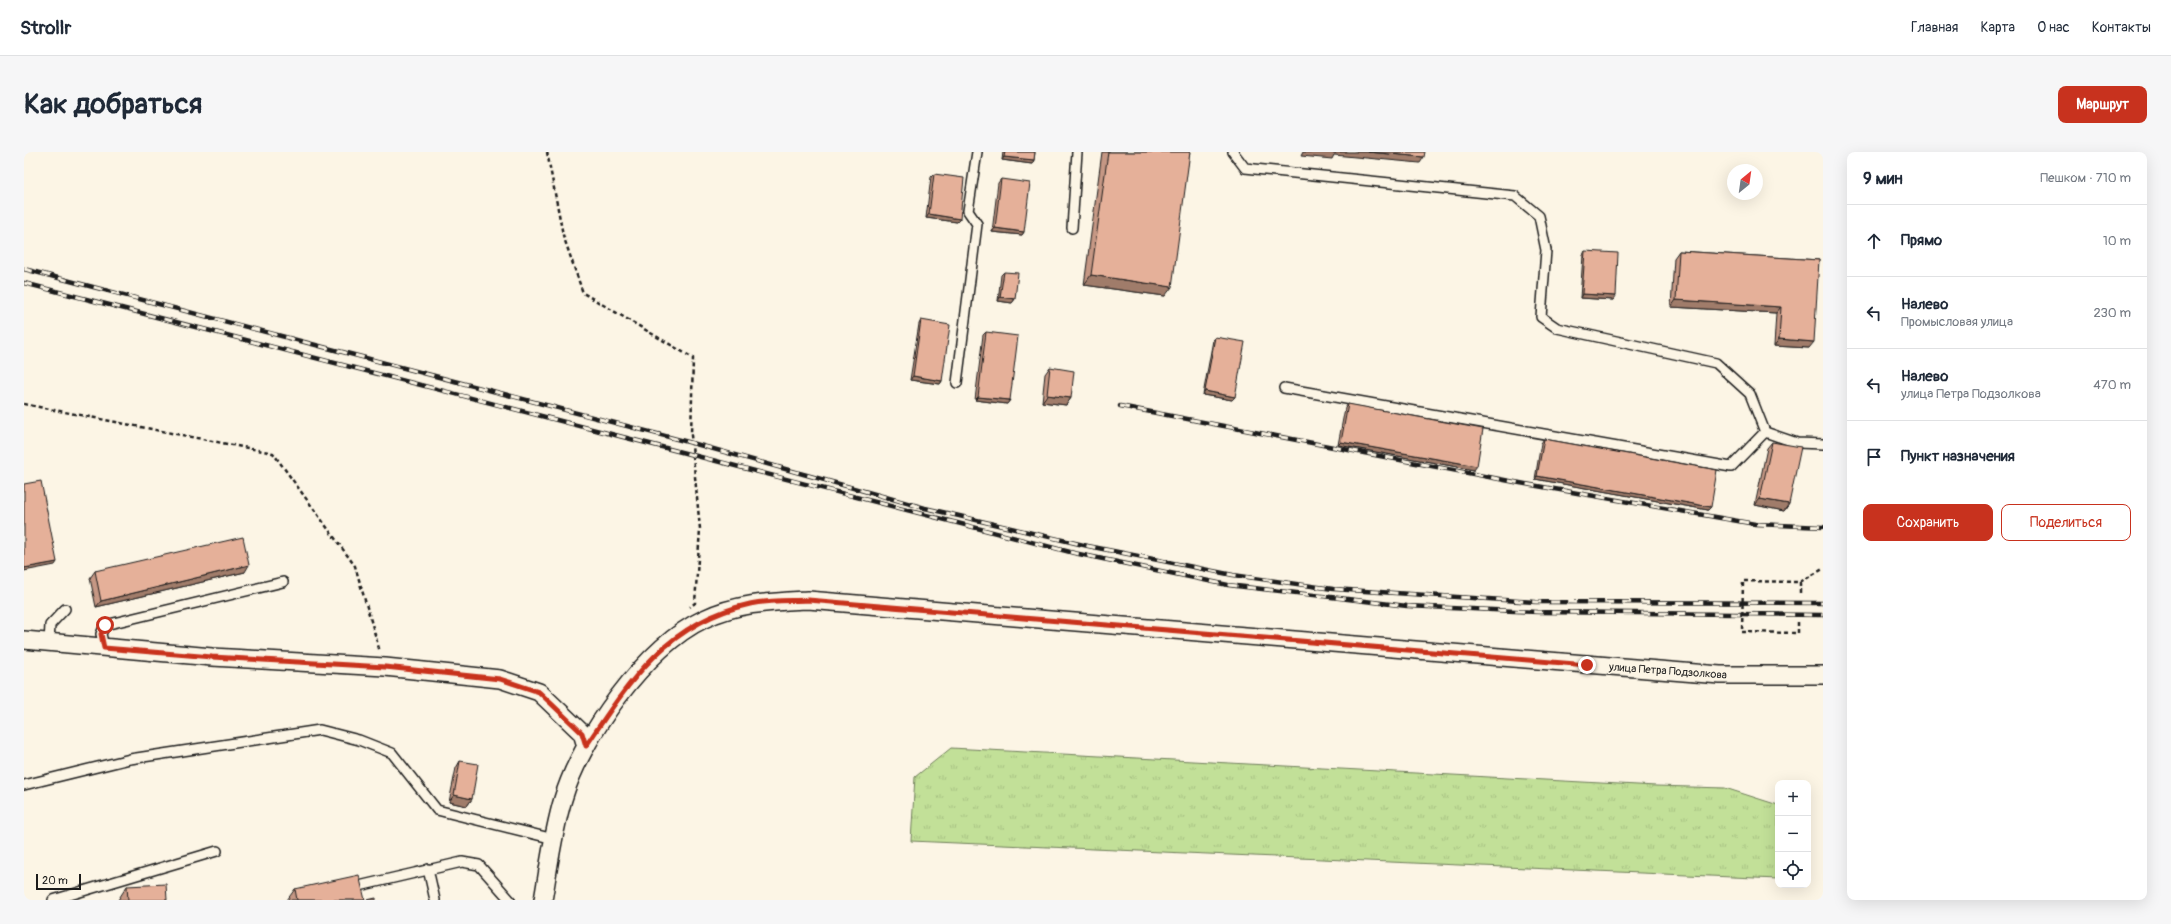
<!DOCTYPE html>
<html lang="ru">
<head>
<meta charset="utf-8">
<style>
	:root { --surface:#fff; --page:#f6f6f7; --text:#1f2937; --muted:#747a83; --line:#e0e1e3; --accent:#c8321e }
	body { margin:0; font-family:Pangolin,sans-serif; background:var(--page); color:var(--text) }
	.controls { position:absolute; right:12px; bottom:12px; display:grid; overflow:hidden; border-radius:8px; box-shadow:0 4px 16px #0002 }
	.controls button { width:36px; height:36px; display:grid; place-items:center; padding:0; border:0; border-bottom:1px solid var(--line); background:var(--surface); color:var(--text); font:20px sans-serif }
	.compass { position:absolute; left:1703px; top:12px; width:36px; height:36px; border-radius:50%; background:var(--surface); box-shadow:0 4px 16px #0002; rotate:29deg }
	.scale { position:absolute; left:12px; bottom:10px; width:45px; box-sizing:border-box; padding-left:4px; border:2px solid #1c1c1c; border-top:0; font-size:11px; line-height:14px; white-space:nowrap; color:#1c1c1c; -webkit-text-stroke:3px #fcf5e5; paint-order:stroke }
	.stop { position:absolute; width:12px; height:12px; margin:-9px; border:3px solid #c8321e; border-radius:50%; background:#fff }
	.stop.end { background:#c8321e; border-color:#fff; box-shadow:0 1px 4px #0008 }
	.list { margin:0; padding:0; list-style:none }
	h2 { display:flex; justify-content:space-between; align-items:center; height:52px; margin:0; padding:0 16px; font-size:17px }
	h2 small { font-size:13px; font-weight:400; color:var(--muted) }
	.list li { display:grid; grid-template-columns:26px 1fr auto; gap:12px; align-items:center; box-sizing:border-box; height:72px; padding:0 16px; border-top:1px solid var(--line) }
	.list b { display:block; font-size:15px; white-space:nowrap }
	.list p { margin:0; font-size:13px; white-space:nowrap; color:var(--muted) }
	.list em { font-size:13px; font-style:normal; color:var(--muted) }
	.actions { display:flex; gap:8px; padding:12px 16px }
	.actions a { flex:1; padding:9px 0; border:1px solid var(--accent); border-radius:8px; text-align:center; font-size:14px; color:var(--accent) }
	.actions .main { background:var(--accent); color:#fff }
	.icon { flex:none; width:22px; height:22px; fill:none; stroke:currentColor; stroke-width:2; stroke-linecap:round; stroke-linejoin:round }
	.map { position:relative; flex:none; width:1799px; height:748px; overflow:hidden; border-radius:8px }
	header { display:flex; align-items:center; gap:24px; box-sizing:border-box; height:56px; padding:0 20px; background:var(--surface); border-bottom:1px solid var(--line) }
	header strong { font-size:19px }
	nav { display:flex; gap:22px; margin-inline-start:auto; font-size:14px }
	.intro { display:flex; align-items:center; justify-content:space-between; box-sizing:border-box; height:96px; padding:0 24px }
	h1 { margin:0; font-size:28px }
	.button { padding:10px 18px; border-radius:8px; background:var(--accent); color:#fff; font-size:14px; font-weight:700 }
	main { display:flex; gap:24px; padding:0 24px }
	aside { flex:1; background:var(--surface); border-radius:8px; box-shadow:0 4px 16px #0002 }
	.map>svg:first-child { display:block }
	.park { fill:url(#park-tufts); stroke:#6f7e5a }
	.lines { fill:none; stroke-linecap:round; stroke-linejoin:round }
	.lane-casing { stroke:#1c1c1c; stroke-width:12 }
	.street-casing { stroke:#1c1c1c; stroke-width:20 }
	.path { stroke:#1c1c1c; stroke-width:2.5; stroke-dasharray:4 3; stroke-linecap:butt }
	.lane { stroke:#fcf5e5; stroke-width:9 }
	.street { stroke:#fcf5e5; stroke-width:17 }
	.rail-casing { stroke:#1c1c1c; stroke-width:4.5 }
	.rail { stroke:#fcf5e5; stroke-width:3; stroke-dasharray:9; stroke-linecap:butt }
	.wall { fill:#c59784; stroke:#1c1c1c }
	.shaded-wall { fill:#a07b6b; stroke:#1c1c1c }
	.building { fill:#e5b099; stroke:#1c1c1c }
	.route { stroke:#c8321e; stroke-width:5 }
	.labels { text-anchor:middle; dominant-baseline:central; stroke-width:3; stroke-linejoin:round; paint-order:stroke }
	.street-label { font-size:11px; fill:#1c1c1c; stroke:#fcf5e5 }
</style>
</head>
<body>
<header>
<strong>Strollr</strong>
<nav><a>Главная</a><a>Карта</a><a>О нас</a><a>Контакты</a></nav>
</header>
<div class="intro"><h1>Как добраться</h1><a class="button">Маршрут</a></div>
<main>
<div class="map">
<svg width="1799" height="748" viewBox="0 0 1799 748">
	<defs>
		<pattern id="park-tufts" width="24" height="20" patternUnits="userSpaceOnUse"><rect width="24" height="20" fill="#c2e098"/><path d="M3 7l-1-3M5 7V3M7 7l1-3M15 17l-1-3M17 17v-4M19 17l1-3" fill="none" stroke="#a6c082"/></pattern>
	</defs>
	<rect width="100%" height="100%" fill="#fcf5e5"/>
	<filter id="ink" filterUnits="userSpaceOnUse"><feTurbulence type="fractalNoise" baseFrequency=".025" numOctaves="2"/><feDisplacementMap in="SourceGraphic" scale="8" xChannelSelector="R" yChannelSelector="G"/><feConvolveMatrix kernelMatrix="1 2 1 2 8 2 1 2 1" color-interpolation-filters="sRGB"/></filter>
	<g filter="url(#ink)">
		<polygon class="park" points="927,596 1632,634 1701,636 1754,653 1754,727 887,689 891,625"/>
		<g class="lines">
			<defs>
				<g id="lane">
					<polyline points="1209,0 1221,16 1491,44 1515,64 1522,98 1517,165 1533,176 1692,211 1726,242 1741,280 1773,291 1799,292"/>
					<polyline points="1048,76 1053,0"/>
					<polyline points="933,231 953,72 944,59 953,0"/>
					<polyline points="1260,236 1707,315 1741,280"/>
					<polyline points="25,491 26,473 41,457"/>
					<polyline points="80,495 77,482 81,473 259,430"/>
					<polyline points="0,633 106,607 296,578 335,588 368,601 413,658 530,687"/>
					<polyline points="404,717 411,748"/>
					<polyline points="335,734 438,710 455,713 486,748"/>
					<polyline points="29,748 193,699"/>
				</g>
				<g id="street">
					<polyline points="0,488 188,505 361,515 476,527 515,540 558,581 562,594"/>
					<path d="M519,748c6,-34 10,-68 20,-101 18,-61 83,-153 141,-180 33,-16 68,-17 104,-19l912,75h103"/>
				</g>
			</defs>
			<use href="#lane" class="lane-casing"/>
			<use href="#street" class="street-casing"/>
			<g class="path">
				<polyline points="523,0 539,83 559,141 669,206 667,283 676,377 671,451 666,455"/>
				<polyline points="0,252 249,301 331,414 356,500"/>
				<polyline points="1776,430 1799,417"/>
				<polyline points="1774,470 1774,481 1718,480 1719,429 1776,430 1776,444"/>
			</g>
			<use href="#lane" class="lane"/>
			<use href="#street" class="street"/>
			<defs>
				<g id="rail">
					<polyline points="0,117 668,291 901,356 1064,394 1209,423 1309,437 1512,450 1799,451"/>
					<polyline points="0,131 1050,401 1204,433 1383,454 1514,460 1799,463"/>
					<polyline points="1096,254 1496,331 1731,372 1799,375"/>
				</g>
			</defs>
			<use href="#rail" class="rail-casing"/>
			<use href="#rail" class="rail"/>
		</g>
		<g class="wall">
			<polygon points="979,0 1011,0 1010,8 1008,12 978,8"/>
			<polygon points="1078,0 1166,0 1141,144 1060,133"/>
			<polygon points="910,22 933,70 902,66 907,25"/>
			<polygon points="977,27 1000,80 998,83 968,80 974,31"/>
			<polygon points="1561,99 1592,144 1589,148 1556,146 1559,103"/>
			<polygon points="1655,99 1795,108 1785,196 1750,194 1752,161 1647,155 1650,106"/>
			<polygon points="980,120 991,147 988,151 974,149 977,123"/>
			<polygon points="897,168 918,229 916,232 886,228 895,172"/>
			<polygon points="962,180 986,248 983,252 951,248 959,183"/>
			<polygon points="1191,185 1211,245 1208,248 1179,243 1189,188"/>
			<polygon points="1026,215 1047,246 1042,253 1018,250 1021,222"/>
			<polygon points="1324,252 1450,318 1314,293 1321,256"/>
			<polygon points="1520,287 1684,358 1511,327 1517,291"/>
			<polygon points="1748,290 1765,352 1760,359 1731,353 1743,296"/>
			<polygon points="71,419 221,420 72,455 66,426"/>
			<polygon points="436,609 448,647 443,654 425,650 432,616"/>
			<polygon points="103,734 143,748 94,748"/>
			<polygon points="271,737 341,748 263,748"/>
		</g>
		<g class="shaded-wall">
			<polygon points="1279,0 1344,0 1400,5 1396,11 1310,3 1308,7 1277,4"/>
			<polygon points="980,5 1010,8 1008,12 978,8"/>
			<polygon points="905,62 936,67 933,70 902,66"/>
			<polygon points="971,76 1000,80 998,83 968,80"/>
			<polygon points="1067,123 1148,135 1141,144 1060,133"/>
			<polygon points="1558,142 1592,144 1589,148 1556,146"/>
			<polygon points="976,145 991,147 988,151 974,149"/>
			<polygon points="1652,148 1757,155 1752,161 1647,155"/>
			<polygon points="1755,187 1790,190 1785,196 1750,194"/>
			<polygon points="889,224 918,229 916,232 886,228"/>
			<polygon points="1181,239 1211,245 1208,248 1179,243"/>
			<polygon points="1023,243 1047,246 1042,253 1018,250"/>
			<polygon points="954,245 986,248 983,252 951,248"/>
			<polygon points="1317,290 1453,314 1450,318 1314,293"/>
			<polygon points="1513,324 1687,355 1684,358 1511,327"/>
			<polygon points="1736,347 1765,352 1760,359 1731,353"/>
			<polygon points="33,410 31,413 0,419 0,416"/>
			<polygon points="225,413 221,420 72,455 77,449"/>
			<polygon points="430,643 448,647 443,654 425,650"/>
		</g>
		<g class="building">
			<polygon points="981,0 1011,0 1010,8 980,5"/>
			<polygon points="1084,0 1166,0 1148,135 1067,123"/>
			<polygon points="1300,0 1312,0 1312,1"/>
			<polygon points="1344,0 1401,0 1400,5"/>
			<polygon points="910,22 940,26 936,67 905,62"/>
			<polygon points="977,27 1006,31 1000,80 971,76"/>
			<polygon points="1561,99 1594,101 1592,144 1558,142"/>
			<polygon points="1655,99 1795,108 1790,190 1755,187 1757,155 1652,148"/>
			<polygon points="980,120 994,121 991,147 976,145"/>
			<polygon points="897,168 926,173 918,229 889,224"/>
			<polygon points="962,180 994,184 986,248 954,245"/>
			<polygon points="1191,185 1221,190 1211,245 1181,239"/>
			<polygon points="1026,215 1050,219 1047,246 1023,243"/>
			<polygon points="1324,252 1459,277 1453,314 1317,290"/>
			<polygon points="1520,287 1693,318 1687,355 1513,324"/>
			<polygon points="1748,290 1777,295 1765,352 1736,347"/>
			<polygon points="17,329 33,410 0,416 0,332"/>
			<polygon points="219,385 225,413 77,449 71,419"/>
			<polygon points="436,609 454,612 448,647 430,643"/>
			<polygon points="335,723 341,748 273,748 271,737"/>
			<polygon points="142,732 143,748 104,748 103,734"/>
			<polygon points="352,746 352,748 343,748"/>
		</g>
	</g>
	<g class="lines" filter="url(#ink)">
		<path class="route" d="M81,473l-4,9 3,14 108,9 173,10 115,12 39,13 43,41 4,13c44,-66 82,-124 164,-142 18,-4 39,-3 58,-4l779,65"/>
	</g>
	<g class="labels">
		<g class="street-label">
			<text transform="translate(1644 519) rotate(4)">улица Петра Подзолкова</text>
		</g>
	</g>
</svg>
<div class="controls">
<button>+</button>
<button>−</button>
<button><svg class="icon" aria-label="locate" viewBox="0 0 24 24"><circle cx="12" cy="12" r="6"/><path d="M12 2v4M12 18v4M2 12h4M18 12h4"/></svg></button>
</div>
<svg class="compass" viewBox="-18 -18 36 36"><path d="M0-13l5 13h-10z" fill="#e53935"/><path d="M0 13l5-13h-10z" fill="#747a83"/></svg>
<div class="scale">20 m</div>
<div class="stop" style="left:81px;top:473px"></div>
<div class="stop end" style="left:1563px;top:513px"></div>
</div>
<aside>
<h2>9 мин<small>Пешком · 710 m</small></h2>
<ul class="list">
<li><svg class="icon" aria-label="ahead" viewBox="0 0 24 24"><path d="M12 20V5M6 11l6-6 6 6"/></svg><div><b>Прямо</b></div><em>10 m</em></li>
<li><svg class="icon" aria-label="left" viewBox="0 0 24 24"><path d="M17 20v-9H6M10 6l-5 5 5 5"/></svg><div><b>Налево</b><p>Промысловая улица</p></div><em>230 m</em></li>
<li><svg class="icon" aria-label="left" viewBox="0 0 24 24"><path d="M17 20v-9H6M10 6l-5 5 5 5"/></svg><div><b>Налево</b><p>улица Петра Подзолкова</p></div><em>470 m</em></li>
<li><svg class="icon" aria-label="arrive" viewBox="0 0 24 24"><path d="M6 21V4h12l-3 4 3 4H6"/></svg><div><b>Пункт назначения</b></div></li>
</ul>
<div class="actions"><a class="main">Сохранить</a><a>Поделиться</a></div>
</aside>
</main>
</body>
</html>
